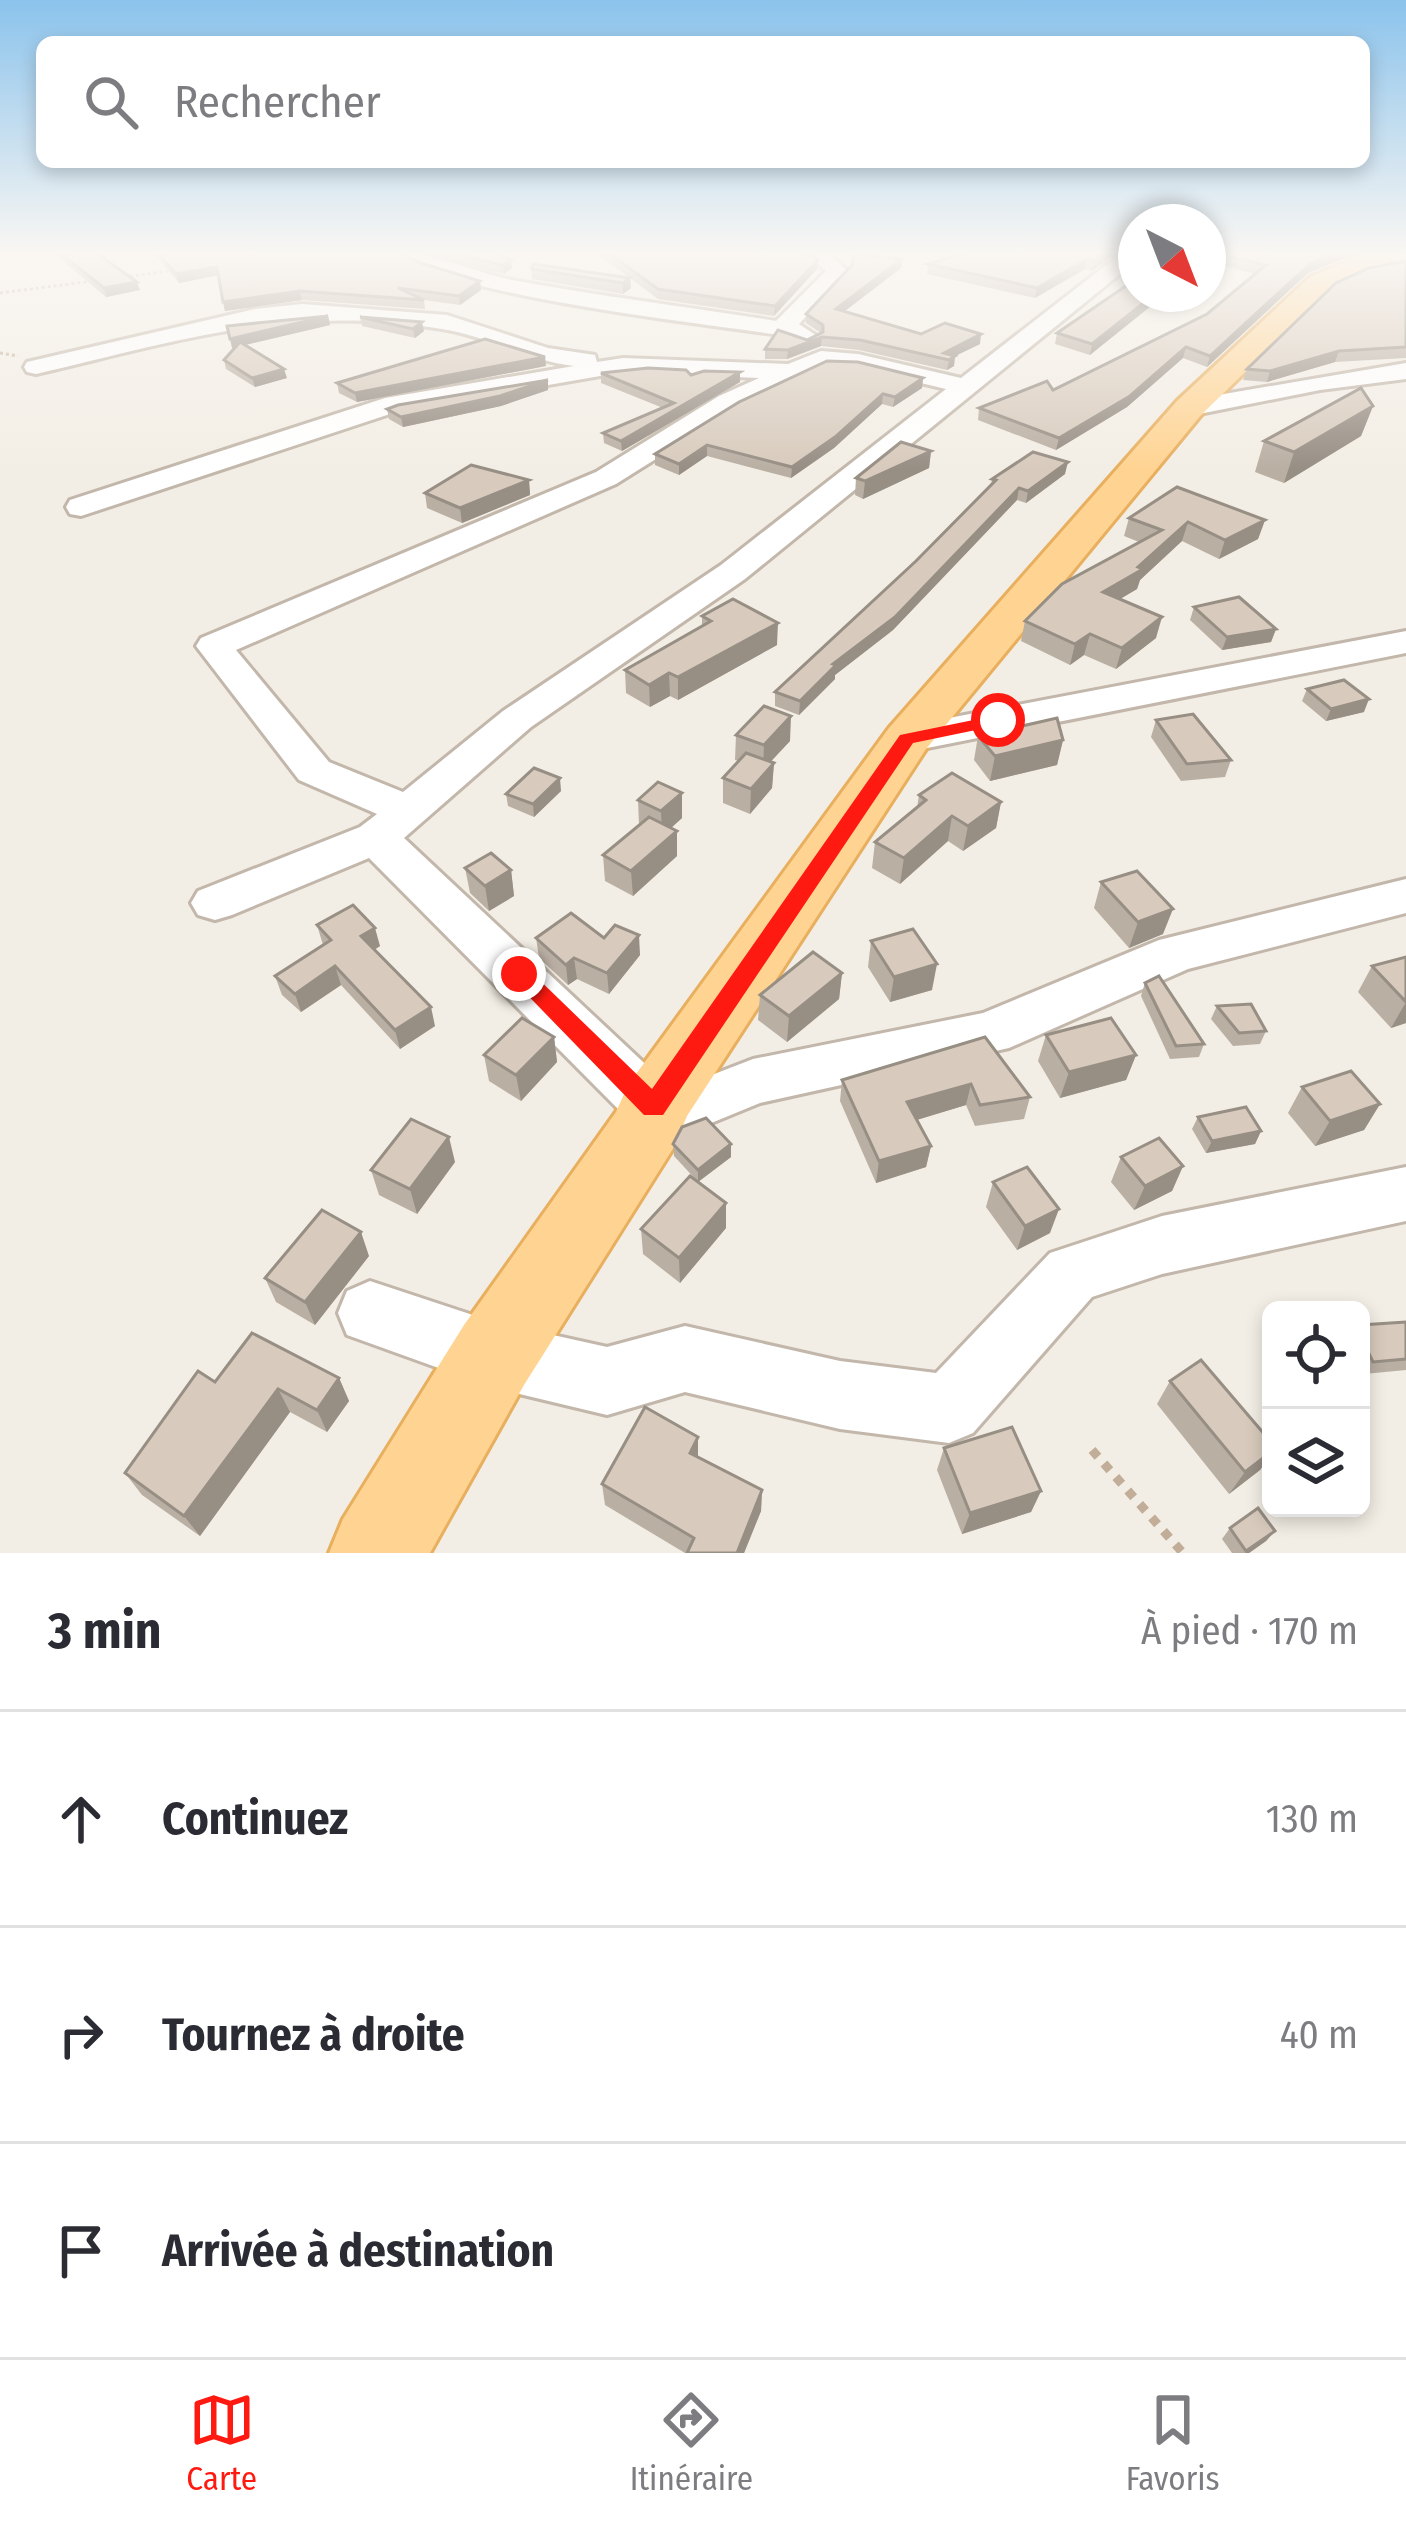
<!DOCTYPE html>
<html lang="fr">
<head>
<meta charset="utf-8">
<style>
	:root { --surface:#fff; --page:#f7f7f7; --text:#2b2b33; --muted:#7c7c81; --line:#e1e1e2; --accent:#ff1a11 }
	body { margin:0; font-family:"Fira Sans Condensed",sans-serif; background:var(--page); color:var(--text) }
	.controls { position:absolute; right:36px; bottom:36px; display:grid; overflow:hidden; border-radius:18px; box-shadow:0 6px 18px #0003 }
	.controls button { width:108px; height:108px; display:grid; place-items:center; padding:0; border:0; border-bottom:3px solid var(--line); background:var(--surface); color:var(--text); font:60px sans-serif }
	.compass { position:absolute; left:1118px; top:204px; width:108px; height:108px; border-radius:50%; background:var(--surface); box-shadow:0 6px 18px #0003; rotate:138deg }
	.stop { position:absolute; width:36px; height:36px; margin:-27px; border:9px solid #ff1a11; border-radius:50%; background:#fff }
	.stop.end { background:#ff1a11; border-color:#fff; box-shadow:0 3px 12px #0008 }
	.list { margin:0; padding:0; list-style:none }
	h2 { display:flex; justify-content:space-between; align-items:center; height:156px; margin:0; padding:0 48px; font-size:51px }
	h2 small { font-size:39px; font-weight:400; color:var(--muted) }
	.list li { display:grid; grid-template-columns:78px 1fr auto; gap:36px; align-items:center; box-sizing:border-box; height:216px; padding:0 48px; border-top:3px solid var(--line) }
	.list b { display:block; font-size:45px; white-space:nowrap }
	.list em { font-size:39px; font-style:normal; color:var(--muted) }
	.icon { flex:none; width:66px; height:66px; fill:none; stroke:currentColor; stroke-width:2; stroke-linecap:round; stroke-linejoin:round }
	.map { position:relative; flex:none; width:1406px; height:1553px; overflow:hidden }
	.search { position:absolute; background:var(--surface); box-shadow:0 6px 18px #0003; left:36px; right:36px; top:36px; height:132px; display:flex; align-items:center; gap:30px; box-sizing:border-box; padding:0 42px; border-radius:18px; color:var(--muted); font-size:45px }
	.sheet { height:804px; background:var(--surface) }
	nav { display:flex; justify-content:space-around; align-items:center; box-sizing:border-box; height:168px; border-top:3px solid var(--line); background:var(--surface); font-size:33px; color:var(--muted) }
	nav a { display:grid; justify-items:center; gap:6px }
	nav .on { color:var(--accent) }
	.map>svg:first-child { display:block }
	.lines { fill:none; stroke-linecap:round; stroke-linejoin:round }
	.minor-casing { stroke:#c2b7aa; stroke-width:6 }
	.major-casing { stroke:#e8af5e; stroke-width:6 }
	.path-far1 { stroke:#c2ae98; stroke-width:3; stroke-dasharray:3 3; stroke-linecap:butt }
	.path { stroke:#c2ae98; stroke-width:9; stroke-dasharray:9 9; stroke-linecap:butt }
	.minor { fill:#fff; fill-rule:evenodd }
	.major { fill:#ffd493; fill-rule:evenodd }
	.wall { fill:#baafa3 }
	.shaded-wall { fill:#978e84 }
	.building { fill:#d8cbbd; stroke:#978e84; stroke-width:3 }
	.route { fill:#ff1a11 }
</style>
</head>
<body>
<div class="map">
<svg width="1406" height="1553" viewBox="0 0 1406 1553">
	<rect width="100%" height="100%" fill="#f3eee5"/>
	<g class="lines">
		<defs>
			<g id="minor">
				<path d="M397,252c31,-1 80,21 115,28 87,16 176,27 264,41l50,-50 -21,-19h22l21,19 -49,53 21,14 -12,7 -22,-9c-77,-12 -342,-40 -389,-84z"/>
				<path d="M1123,252h13v9l-391,318 -214,148 -127,111 269,252 80,-31 230,-46 176,-73 247,-61v34l-218,56 -179,79 -249,55 -112,46 -20,-7 -8,-17 4,-10 -255,-257 -137,57 -17,5 -17,-5 -7,-12 7,-12 162,-64 17,-13 -78,-34 -103,-134 5,-8 395,-166 123,-76 40,-18 -136,-6 -224,39 -318,105 -11,-2 -4,-7 4,-7 315,-102 189,-32c-47,-6 -87,-30 -132,-37 -149,-26 -264,12 -406,45l-9,-2 -3,-5 3,-5 228,-53 47,-5 145,11 101,33 47,7 2,7 26,-4 165,6 33,-13 37,3 103,24zM825,366l33,2 88,21 -225,176 -218,146 -100,81 -74,-30 -93,-112 380,-166 121,-76z"/>
				<polygon points="1406,363 1406,379 1320,390 1189,416 1176,408 1189,400"/>
				<polygon points="1406,631 1406,653 907,752 893,748 887,739 893,730 907,726"/>
				<polygon points="1406,1167 1406,1221 1162,1274 1092,1297 973,1433 949,1443 840,1429 685,1392 607,1415 494,1388 347,1335 338,1313 347,1291 370,1281 494,1322 607,1347 685,1326 840,1361 936,1373 1050,1253 1162,1216"/>
			</g>
			<polygon id="major" points="1406,252 1406,267 1364,274 1330,289 1201,415 926,749 687,1116 674,1147 524,1385 430,1553 329,1553 343,1519 464,1325 616,1112 628,1085 889,728 1177,401 1310,277 1348,261"/>
		</defs>
		<use href="#minor" class="minor-casing"/>
		<use href="#major" class="major-casing"/>
		<g class="path-far1">
			<polyline points="0,253 10,252"/>
			<polyline points="124,277 176,270"/>
			<polyline points="0,293 93,281"/>
			<polyline points="0,353 18,356"/>
		</g>
		<polyline class="path" points="1092,1450 1183,1553"/>
		<use href="#minor" class="minor"/>
		<use href="#major" class="major"/>
	</g>
	<g class="wall">
		<polygon points="52,252 95,252 140,290 106,297"/>
		<polygon points="153,252 400,252 421,263 480,281 481,290 460,305 424,300 425,309 302,300 225,311 218,275 179,283"/>
		<polygon points="414,252 491,252 512,268 504,274"/>
		<polygon points="594,252 784,252 785,253 818,260 817,269 774,316 658,299 630,278 631,288 623,294 532,279 532,269 630,278"/>
		<polygon points="1116,252 1092,271 1085,269 1035,298 927,274 928,264"/>
		<polygon points="1208,252 1347,257 1308,273 1207,367 1183,358 1127,407 1056,450 978,420 979,408 1053,390 1207,314 1256,274 1208,262"/>
		<polygon points="902,259 901,268 844,311 921,334 980,344 955,356 954,366 947,370 859,350 821,346 787,359 765,359 765,349 807,340 821,333 806,323 806,314"/>
		<polygon points="1136,259 1136,294 1090,355 1055,344 1057,333 1134,281 1122,278 1124,268"/>
		<polygon points="1406,261 1406,358 1335,362 1267,382 1243,380 1247,369"/>
		<polygon points="328,316 330,325 245,345 287,378 255,387 226,369 224,360 235,348 232,348"/>
		<polygon points="360,317 424,331 415,338 362,326"/>
		<polygon points="546,366 357,402 339,393 337,383"/>
		<polygon points="601,373 691,375 740,382 622,451 604,443 603,433 663,408 601,383"/>
		<polygon points="923,378 922,388 893,407 882,404 834,448 791,478 707,456 679,475 655,465 655,454"/>
		<polygon points="548,390 501,406 403,427 389,419 387,409"/>
		<polygon points="1373,406 1361,436 1284,483 1255,472 1264,441"/>
		<polygon points="931,451 929,468 863,499 855,495 856,478"/>
		<polygon points="1065,474 1026,503 1017,500 893,630 835,675 835,679 799,715 775,706 775,692 916,561 991,486 992,479"/>
		<polygon points="529,480 530,495 462,523 427,508 425,493"/>
		<polygon points="1129,518 1265,520 1258,539 1219,559 1182,541 1140,580 1137,589 1120,599 1156,638 1116,669 1084,655 1070,665 1021,641 1025,621 1139,542 1124,536"/>
		<polygon points="1194,607 1276,629 1271,642 1222,650 1190,620"/>
		<polygon points="702,616 777,645 678,700 670,696 650,707 626,693 625,670 702,626"/>
		<polygon points="1307,689 1364,712 1326,721 1302,701"/>
		<polygon points="1156,720 1231,760 1225,777 1181,781 1151,737"/>
		<polygon points="736,735 790,741 770,762 774,763 772,788 750,814 723,803 723,778 739,761 735,760"/>
		<polygon points="978,736 1063,740 1057,765 990,781 974,760"/>
		<polygon points="561,791 534,817 508,806 506,794"/>
		<polygon points="682,793 682,818 671,828 677,831 677,856 633,896 605,881 603,855 639,825 638,800"/>
		<polygon points="919,795 1001,802 996,828 963,851 948,841 900,884 872,868 875,842 917,808"/>
		<polygon points="465,868 511,870 514,896 489,911 470,893"/>
		<polygon points="1101,882 1163,934 1129,948 1094,908"/>
		<polygon points="317,925 380,946 374,950 435,1026 400,1049 341,985 301,1012 282,995 275,976 323,945"/>
		<polygon points="536,938 604,938 640,955 609,994 577,979 568,985 539,958"/>
		<polygon points="871,941 932,990 890,1002 868,967"/>
		<polygon points="1406,957 1406,1023 1391,1028 1358,992 1372,966"/>
		<polygon points="842,973 839,999 787,1042 758,1020 760,995"/>
		<polygon points="1145,983 1204,1044 1199,1057 1170,1059 1141,996"/>
		<polygon points="1217,1006 1266,1031 1260,1044 1233,1046 1211,1019"/>
		<polygon points="1046,1035 1136,1055 1126,1080 1060,1098 1038,1061"/>
		<polygon points="554,1037 557,1062 521,1101 489,1081 484,1055"/>
		<polygon points="985,1037 1030,1097 1024,1119 975,1126 966,1105 917,1120 931,1146 926,1167 876,1183 840,1101 842,1080"/>
		<polygon points="1302,1087 1380,1104 1364,1130 1315,1146 1288,1113"/>
		<polygon points="1198,1117 1261,1131 1255,1144 1206,1153 1192,1129"/>
		<polygon points="673,1144 731,1144 731,1157 698,1182 674,1156"/>
		<polygon points="1121,1157 1183,1166 1172,1191 1134,1210 1111,1182"/>
		<polygon points="455,1162 417,1214 379,1195 371,1170"/>
		<polygon points="993,1182 1050,1233 1017,1250 986,1207"/>
		<polygon points="726,1228 680,1283 643,1254 641,1229"/>
		<polygon points="369,1256 315,1325 276,1302 265,1278"/>
		<polygon points="1406,1322 1406,1370 1364,1374 1361,1368 1361,1325"/>
		<polygon points="339,1378 349,1401 327,1432 290,1412 200,1536 142,1495 125,1473 215,1382"/>
		<polygon points="1170,1381 1271,1442 1271,1455 1260,1470 1229,1494 1157,1404"/>
		<polygon points="698,1437 698,1457 762,1490 761,1511 744,1553 685,1553 605,1505 602,1484"/>
		<polygon points="944,1448 1041,1491 1031,1512 962,1534 937,1470"/>
		<polygon points="1230,1528 1275,1531 1266,1541 1249,1553 1232,1553 1222,1539"/>
	</g>
	<g class="shaded-wall">
		<polygon points="1106,252 1116,252 1092,271 1094,261"/>
		<polygon points="1339,252 1379,252 1347,257 1308,273 1207,367 1210,356 1311,263"/>
		<polygon points="902,259 901,268 836,318 836,309"/>
		<polygon points="1087,259 1085,269 1035,298 1037,288"/>
		<polygon points="511,260 512,268 504,274 503,265"/>
		<polygon points="818,260 817,269 774,316 775,306"/>
		<polygon points="217,267 219,275 179,283 176,274"/>
		<polygon points="630,278 631,288 623,294 623,283"/>
		<polygon points="480,281 481,290 460,305 459,296"/>
		<polygon points="137,282 140,290 106,297 104,288"/>
		<polygon points="300,291 302,300 225,311 223,302"/>
		<polygon points="1155,294 1166,294 1090,355 1092,344"/>
		<polygon points="328,316 330,325 232,348 230,339"/>
		<polygon points="422,322 424,331 415,338 413,329"/>
		<polygon points="981,334 980,344 955,356 954,366 947,370 949,360 944,353"/>
		<polygon points="822,337 821,346 787,359 788,350"/>
		<polygon points="1186,347 1183,358 1127,407 1056,450 1059,438"/>
		<polygon points="1339,351 1335,362 1267,382 1270,371"/>
		<polygon points="545,357 546,366 357,402 355,393"/>
		<polygon points="284,369 287,378 255,387 252,378"/>
		<polygon points="740,372 740,382 622,451 621,441"/>
		<polygon points="923,378 922,388 893,407 895,397"/>
		<polygon points="548,380 548,390 501,406 403,427 401,417"/>
		<polygon points="883,394 882,404 834,448 791,478 792,467"/>
		<polygon points="1373,406 1361,436 1284,483 1294,452"/>
		<polygon points="707,445 707,456 679,475 679,464"/>
		<polygon points="931,451 929,468 863,499 865,481"/>
		<polygon points="1068,462 1065,474 1026,503 1028,491"/>
		<polygon points="529,480 530,495 462,523 460,508"/>
		<polygon points="1019,488 1017,500 893,630 835,675 835,679 799,715 800,701 833,664"/>
		<polygon points="1265,520 1258,539 1219,559 1225,540"/>
		<polygon points="1188,522 1182,541 1140,580 1137,589 1098,612 1103,592 1138,567"/>
		<polygon points="1162,617 1156,638 1116,669 1122,648"/>
		<polygon points="778,623 777,645 678,700 678,677"/>
		<polygon points="1276,629 1271,642 1222,650 1227,637"/>
		<polygon points="1090,634 1084,655 1070,665 1075,644"/>
		<polygon points="669,673 670,696 650,707 649,685"/>
		<polygon points="1369,699 1364,712 1326,721 1331,709"/>
		<polygon points="791,716 790,741 763,770 764,745"/>
		<polygon points="1063,740 1057,765 990,781 995,756"/>
		<polygon points="774,763 772,788 750,814 751,789"/>
		<polygon points="560,778 561,791 534,817 533,804"/>
		<polygon points="682,793 682,818 662,836 661,811"/>
		<polygon points="1001,802 996,828 963,851 968,826"/>
		<polygon points="952,816 948,841 900,884 904,858"/>
		<polygon points="677,831 677,856 633,896 631,871"/>
		<polygon points="511,870 514,896 489,911 485,886"/>
		<polygon points="1173,909 1163,934 1129,948 1138,922"/>
		<polygon points="375,928 380,946 366,955 361,936"/>
		<polygon points="639,935 640,955 609,994 607,973"/>
		<polygon points="574,958 577,979 568,985 566,965"/>
		<polygon points="937,964 932,990 890,1002 894,977"/>
		<polygon points="335,966 341,985 301,1012 295,994"/>
		<polygon points="842,973 839,999 787,1042 789,1016"/>
		<polygon points="1406,1002 1406,1023 1391,1028"/>
		<polygon points="431,1007 435,1026 400,1049 395,1030"/>
		<polygon points="554,1037 557,1062 521,1101 516,1075"/>
		<polygon points="1136,1055 1126,1080 1060,1098 1069,1072"/>
		<polygon points="971,1084 966,1105 903,1124 907,1102"/>
		<polygon points="1380,1104 1364,1130 1315,1146 1330,1121"/>
		<polygon points="1261,1131 1255,1144 1206,1153 1212,1141"/>
		<polygon points="449,1137 455,1162 417,1214 410,1189"/>
		<polygon points="731,1144 731,1157 698,1182 698,1170"/>
		<polygon points="931,1146 926,1167 876,1183 879,1161"/>
		<polygon points="1183,1166 1172,1191 1134,1210 1145,1186"/>
		<polygon points="726,1203 726,1228 680,1283 679,1258"/>
		<polygon points="1059,1209 1050,1233 1017,1250 1025,1226"/>
		<polygon points="361,1232 369,1256 315,1325 305,1302"/>
		<polygon points="339,1378 349,1401 327,1432 317,1410"/>
		<polygon points="278,1389 290,1412 200,1536 184,1516"/>
		<polygon points="698,1437 698,1459 690,1453"/>
		<polygon points="1271,1452 1271,1455 1260,1470 1229,1494 1245,1472"/>
		<polygon points="762,1490 761,1511 744,1553 737,1553"/>
		<polygon points="1041,1491 1031,1512 962,1534 970,1513"/>
		<polygon points="1275,1531 1266,1541 1249,1553 1245,1553"/>
	</g>
	<g class="building">
		<polygon points="59,252 95,252 137,282 104,288"/>
		<polygon points="157,252 400,252 421,263 480,281 459,296 398,288 424,300 300,291 223,302 217,267 176,274"/>
		<polygon points="447,252 491,252 511,260 503,265"/>
		<polygon points="607,252 784,252 785,253 811,254 818,260 775,306 658,289"/>
		<polygon points="968,252 1106,252 1094,261 1087,259 1037,288 928,264"/>
		<polygon points="1208,252 1339,252 1311,263 1210,356 1186,347 1130,396 1059,438 979,408 1047,381 1053,390 1207,314 1266,265"/>
		<polygon points="854,254 902,259 836,309 921,334 945,323 981,334 944,353 955,356 949,360 860,340 822,337 788,350 765,349 778,330 807,340 823,332 823,325 806,314 852,265"/>
		<polygon points="1136,259 1136,271 1124,268"/>
		<polygon points="1406,261 1406,347 1339,351 1270,371 1247,369 1336,283 1369,268"/>
		<polygon points="533,264 630,278 623,283 532,269"/>
		<polygon points="1136,279 1136,294 1155,294 1092,344 1057,333"/>
		<polygon points="328,316 230,339 227,326"/>
		<polygon points="360,317 422,322 413,329"/>
		<polygon points="485,339 545,357 355,393 337,383"/>
		<polygon points="240,342 284,369 252,378 224,360"/>
		<polygon points="827,361 858,362 923,378 895,397 883,394 835,437 792,467 707,445 679,464 655,454 739,402"/>
		<polygon points="648,368 686,370 691,375 704,371 740,372 621,441 603,433 674,403 601,373"/>
		<polygon points="548,380 500,396 401,417 387,409 398,405"/>
		<polygon points="1361,388 1373,406 1294,452 1264,441"/>
		<polygon points="901,442 931,451 865,481 856,478"/>
		<polygon points="1033,452 1068,462 1028,491 1019,488 895,617 833,664 836,665 800,701 775,692 916,561 996,480 992,479"/>
		<polygon points="471,465 529,480 460,508 425,493"/>
		<polygon points="1177,487 1265,520 1225,540 1188,522 1138,567 1143,569 1103,592 1162,617 1122,648 1090,634 1075,644 1025,621 1062,584 1162,530 1129,518"/>
		<polygon points="1239,597 1276,629 1227,637 1194,607"/>
		<polygon points="733,599 778,623 678,677 669,673 649,685 625,670 711,621 702,616"/>
		<polygon points="1344,680 1369,699 1331,709 1307,689"/>
		<polygon points="764,706 791,716 764,745 736,735"/>
		<polygon points="1193,714 1231,760 1187,764 1156,720"/>
		<polygon points="1057,718 1063,740 995,756 978,736"/>
		<polygon points="746,753 774,763 751,789 723,778"/>
		<polygon points="534,768 560,778 533,804 506,794"/>
		<polygon points="952,773 1001,802 968,826 952,816 904,858 875,842 926,800 919,795"/>
		<polygon points="658,782 682,793 661,811 638,800"/>
		<polygon points="649,817 677,831 631,871 603,855"/>
		<polygon points="491,853 511,870 485,886 465,868"/>
		<polygon points="1137,871 1173,909 1138,922 1101,882"/>
		<polygon points="353,905 375,928 361,936 431,1007 395,1030 335,966 295,994 275,976 331,940 317,925"/>
		<polygon points="571,913 604,938 615,925 639,935 607,973 574,958 566,965 536,938"/>
		<polygon points="913,929 937,964 894,977 871,941"/>
		<polygon points="813,952 842,973 789,1016 760,995"/>
		<polygon points="1406,957 1406,1002 1372,966"/>
		<polygon points="1159,976 1204,1044 1176,1046 1145,983"/>
		<polygon points="1251,1004 1266,1031 1239,1033 1217,1006"/>
		<polygon points="522,1018 554,1037 516,1075 484,1055"/>
		<polygon points="1111,1018 1136,1055 1069,1072 1046,1035"/>
		<polygon points="985,1037 1030,1097 980,1105 971,1084 907,1102 931,1146 879,1161 842,1080"/>
		<polygon points="1351,1071 1380,1104 1330,1121 1302,1087"/>
		<polygon points="1246,1107 1261,1131 1212,1141 1198,1117"/>
		<polygon points="706,1118 731,1144 698,1170 673,1144 682,1127"/>
		<polygon points="411,1119 449,1137 410,1189 371,1170"/>
		<polygon points="1159,1138 1183,1166 1145,1186 1121,1157"/>
		<polygon points="1027,1167 1059,1209 1025,1226 993,1182"/>
		<polygon points="690,1176 726,1203 679,1258 641,1229"/>
		<polygon points="322,1210 361,1232 305,1302 265,1278"/>
		<polygon points="1406,1322 1406,1359 1373,1362 1361,1337 1361,1325"/>
		<polygon points="252,1333 339,1378 317,1410 278,1389 184,1516 125,1473 198,1371 215,1382"/>
		<polygon points="1201,1360 1271,1442 1271,1452 1245,1472 1170,1381"/>
		<polygon points="645,1407 698,1437 690,1453 762,1490 737,1553 687,1553 694,1538 602,1484"/>
		<polygon points="1012,1427 1041,1491 970,1513 944,1448"/>
		<polygon points="1258,1508 1275,1531 1246,1551 1230,1528"/>
	</g>
	<linearGradient id="sky" x2="0" y2="1"><stop stop-color="#8bc3ec"/><stop offset="0.54" stop-color="#faf7f3"/><stop offset="1" stop-color="#faf7f3" stop-opacity="0"/></linearGradient>
	<rect width="1406" height="469" fill="url(#sky)"/>
	<polygon class="route" points="998,715 1007,720 1005,724 913,743 663,1115 644,1115 507,974 510,968 527,968 652,1089 900,735"/>
</svg>
<div class="controls">
<button><svg class="icon" aria-label="locate" viewBox="0 0 24 24"><circle cx="12" cy="12" r="6"/><path d="M12 2v4M12 18v4M2 12h4M18 12h4"/></svg></button>
<button><svg class="icon" aria-label="layers" viewBox="0 0 24 24"><path d="M12 4l9 5-9 5-9-5zM3 14l9 5 9-5"/></svg></button>
</div>
<svg class="compass" viewBox="-18 -18 36 36"><path d="M0-13l5 13h-10z" fill="#e53935"/><path d="M0 13l5-13h-10z" fill="#7c7c81"/></svg>
<div class="stop" style="left:998px;top:720px"></div>
<div class="stop end" style="left:519px;top:974px"></div>
<div class="search"><svg class="icon" aria-label="search" viewBox="0 0 24 24"><circle cx="10" cy="10" r="6"/><path d="M15 15l6 6"/></svg>Rechercher</div>
</div>
<section class="sheet">
<h2>3 min<small>À pied · 170 m</small></h2>
<ul class="list">
<li><svg class="icon" aria-label="ahead" viewBox="0 0 24 24"><path d="M12 20V5M6 11l6-6 6 6"/></svg><div><b>Continuez</b></div><em>130 m</em></li>
<li><svg class="icon" aria-label="right" viewBox="0 0 24 24"><path d="M7 20v-9h11M14 6l5 5-5 5"/></svg><div><b>Tournez à droite</b></div><em>40 m</em></li>
<li><svg class="icon" aria-label="arrive" viewBox="0 0 24 24"><path d="M6 21V4h12l-3 4 3 4H6"/></svg><div><b>Arrivée à destination</b></div></li>
</ul>
</section>
<nav>
<a class="on"><svg class="icon" aria-label="map" viewBox="0 0 24 24"><path d="M3 6l6-2 6 2 6-2v14l-6 2-6-2-6 2zM9 4v14M15 6v14"/></svg>Carte</a>
<a><svg class="icon" aria-label="directions" viewBox="0 0 24 24"><path d="M12 3l9 9-9 9-9-9zM9 14v-3h6M13 9l2 2-2 2"/></svg>Itinéraire</a>
<a><svg class="icon" aria-label="saved" viewBox="0 0 24 24"><path d="M7 4h10v16l-5-4-5 4z"/></svg>Favoris</a>
</nav>
</body>
</html>
